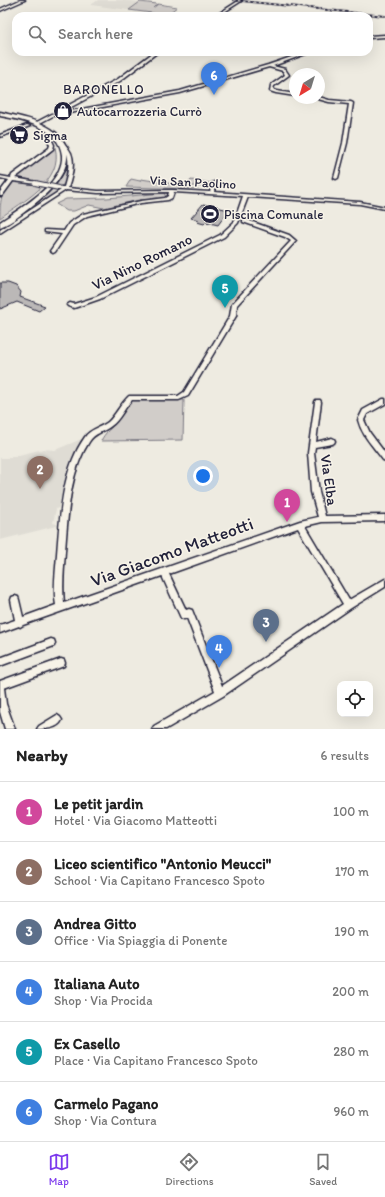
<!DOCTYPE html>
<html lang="en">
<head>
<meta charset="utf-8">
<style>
	:root { --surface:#fff; --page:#f6f6f6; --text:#222; --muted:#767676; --line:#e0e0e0; --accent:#7c3aed }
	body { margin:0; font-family:Itim,sans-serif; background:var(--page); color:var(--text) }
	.controls { position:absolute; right:12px; bottom:12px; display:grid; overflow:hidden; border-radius:8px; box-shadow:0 4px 16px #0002 }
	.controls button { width:36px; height:36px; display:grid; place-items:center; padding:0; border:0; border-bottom:1px solid var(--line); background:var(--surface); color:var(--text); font:20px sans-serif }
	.compass { position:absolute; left:289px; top:68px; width:36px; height:36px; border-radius:50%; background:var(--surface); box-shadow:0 4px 16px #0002; rotate:218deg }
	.you { position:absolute; left:203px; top:476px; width:14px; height:14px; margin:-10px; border:3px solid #fff; border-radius:50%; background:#1a73e8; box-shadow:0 0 0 6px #1a73e833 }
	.badge { display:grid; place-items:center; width:26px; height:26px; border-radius:50%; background:var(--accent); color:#fff; font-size:13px; font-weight:700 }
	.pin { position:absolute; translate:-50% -33px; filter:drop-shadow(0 1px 2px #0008) }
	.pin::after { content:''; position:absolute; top:21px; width:14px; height:12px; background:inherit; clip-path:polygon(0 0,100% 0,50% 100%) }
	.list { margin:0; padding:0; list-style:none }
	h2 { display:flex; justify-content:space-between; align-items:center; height:52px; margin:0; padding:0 16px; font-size:17px }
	h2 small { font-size:13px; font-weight:400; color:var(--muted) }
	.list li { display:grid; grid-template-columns:26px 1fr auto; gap:12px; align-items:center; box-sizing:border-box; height:60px; padding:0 16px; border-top:1px solid var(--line) }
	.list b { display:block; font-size:15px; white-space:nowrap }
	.list p { margin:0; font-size:13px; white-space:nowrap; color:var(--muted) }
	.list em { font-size:13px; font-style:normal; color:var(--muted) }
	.icon { flex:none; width:22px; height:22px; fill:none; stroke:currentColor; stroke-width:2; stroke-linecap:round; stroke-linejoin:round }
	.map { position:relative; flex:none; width:385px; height:729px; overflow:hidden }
	.search { position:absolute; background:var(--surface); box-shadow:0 4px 16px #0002; left:12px; right:12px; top:12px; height:44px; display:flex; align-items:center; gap:10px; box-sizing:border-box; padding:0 14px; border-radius:12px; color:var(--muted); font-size:15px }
	.sheet { height:412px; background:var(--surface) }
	nav { display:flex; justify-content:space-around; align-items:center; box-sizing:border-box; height:56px; border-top:1px solid var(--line); background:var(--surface); font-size:11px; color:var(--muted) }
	nav a { display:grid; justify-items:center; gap:2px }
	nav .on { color:var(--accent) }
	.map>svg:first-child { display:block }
	.built { fill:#dfdcd4 }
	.green { fill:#d1cdc9; stroke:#7a7882 }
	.building { fill:#bbb8b7; stroke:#22223b }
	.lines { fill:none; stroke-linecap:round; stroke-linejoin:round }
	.minor-casing { stroke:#22223b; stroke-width:3 }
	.major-casing { stroke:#22223b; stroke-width:3 }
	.minor { fill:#f7f3e8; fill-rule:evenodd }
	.major { fill:#f7f3e8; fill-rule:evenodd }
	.rail-casing { stroke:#22223b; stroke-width:2 }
	.rail { stroke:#f7f3e8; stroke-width:1; stroke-dasharray:2.5; stroke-linecap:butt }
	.minor-bridge-casing { stroke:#22223b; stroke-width:6; stroke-linecap:butt }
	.minor-bridge { stroke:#f7f3e8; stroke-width:4 }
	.labels { text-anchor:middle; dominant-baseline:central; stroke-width:3; stroke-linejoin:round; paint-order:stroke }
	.far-neighbourhood-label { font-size:13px; letter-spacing:1px; fill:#22223b; stroke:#f7f3e8 }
	.far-poi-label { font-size:13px; fill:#22223b; stroke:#f7f3e8; text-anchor:start }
	.far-street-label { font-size:13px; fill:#22223b; stroke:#f7f3e8 }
	.street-label { font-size:15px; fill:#22223b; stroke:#f7f3e8 }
	.near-street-label { font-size:18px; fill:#22223b; stroke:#f7f3e8 }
</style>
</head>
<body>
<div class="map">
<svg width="385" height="729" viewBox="0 0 385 729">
	<rect width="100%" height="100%" fill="#eeebe1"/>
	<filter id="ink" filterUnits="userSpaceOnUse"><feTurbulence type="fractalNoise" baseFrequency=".025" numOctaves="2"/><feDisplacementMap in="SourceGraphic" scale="8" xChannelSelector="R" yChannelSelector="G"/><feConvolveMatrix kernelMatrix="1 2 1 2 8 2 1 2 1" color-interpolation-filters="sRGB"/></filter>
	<g filter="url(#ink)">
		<g class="built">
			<polygon points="98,0 123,0 140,2 129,10 91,5"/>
			<polygon points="84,438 74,456 62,506 56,509 53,523 60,525 0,540 0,458 7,458 43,449 55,450"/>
		</g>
		<g class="green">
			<polygon points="140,2 157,4 153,8 158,4 177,7 166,15 129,10"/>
			<path d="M55,147c9,34 -32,54 -55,71 0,-12 0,-32 14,-37l21,4 2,-4 -22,-4 35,-24z"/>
			<polygon points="68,158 66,182 58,189 59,191 0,229 0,228 54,186 65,171"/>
			<polygon points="131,179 140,181 141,179 187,186 191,180 211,183 211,187 191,186 190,189 126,187"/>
			<polygon points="164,193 166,197 162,199 139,200 104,208 89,205 74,211 67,211 56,204 66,199 107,198"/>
			<path d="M138,398l46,2 -1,40 -82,1c4,-9 10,-12 16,-20l-2,-1 17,-21z"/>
		</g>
		<g class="building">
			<polygon points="203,204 229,210 218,225 206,222 204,224 197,222 199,220 191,218"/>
			<polygon points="0,283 8,283 16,286 21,292 20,297 45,306 39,311 17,302 0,309"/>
		</g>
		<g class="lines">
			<defs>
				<g id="minor">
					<polygon points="240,0 243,0 218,16 215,16"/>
					<polygon points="385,35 385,37 369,38 369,36"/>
					<polygon points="154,52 158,52 120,81 60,113 180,91 268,65 306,52 311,52 273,66 285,69 289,75 274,86 273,89 277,91 295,94 295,96 276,93 270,91 271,85 285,75 283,71 269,67 180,93 53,116 38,124 35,123 118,79"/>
					<polygon points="319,97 329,100 351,102 353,103 347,143 338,178 336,179 334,178 343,143 349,104 329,102 318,99 317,98 319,98"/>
					<polygon points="27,125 30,126 0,137 0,135"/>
					<polygon points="46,133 49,134 54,145 53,149 15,178 37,182 37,184 13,181 2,196 0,196 0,192 9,180 0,178 0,176 11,178 12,175 49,148 50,145 45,134"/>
					<path d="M61,142h2c3,3 6,7 8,11 4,10 1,24 -3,35l30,3 74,-1 38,2 2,-9 2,-1 2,1 -2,9 146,10 25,5v2l-25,-5 -112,-7 -10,26 -14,14 -124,62 -26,9 -6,-2 -1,-1 3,-2 4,1 22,-7 124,-62 14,-13 9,-26 -69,-4 -2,6 -4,2 -27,3 -54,13 -14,9 -18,27 -2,1 -3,-2 12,-17 -17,-2v-2l19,1 5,-8 14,-9 58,-13 24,-3 3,-2 1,-4 -71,1 -32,-3 -66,43v-3l61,-40 -4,-1v-2h7c3,-10 7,-25 2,-36 -2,-3 -4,-5 -6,-8z"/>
					<path d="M243,220h4l42,15 7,6 -59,64 -1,11 -48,80 -9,4h-47c-8,8 -12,20 -21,26 -7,6 -17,7 -22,16 -20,31 -21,73 -24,109 -1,17 -3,35 -1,52l236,-82 18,-4 -7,-25 -3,-39 7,-51 1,-2h4l1,2 -5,40 16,-4 2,1 1,2 -1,2 -2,1 -17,3 -1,6 5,39 6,24 60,-1v6l-63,1 -17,4 44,74 36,-21v8l-34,21 -128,88 -57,33h-14l2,-3 61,-35 -28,-73 -3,1 -3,-1 -19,-42 -139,49 -3,2 -1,-1 -19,7v-8l15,-5 -4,-20 1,-3 3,-1 3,1 1,3 4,17 33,-12c-3,-16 0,-34 1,-51 3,-38 5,-85 28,-117 5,-8 15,-9 23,-15 8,-7 12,-18 21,-26h49l6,-4 46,-76 2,-12 59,-63 -6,-4 -42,-15zM298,528l45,76 -121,82 -30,-76 -3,-1 -3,1 -17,-36z"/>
					<path d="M383,399h2v5l-18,10 -3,6 6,13 15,20v8l-2,-1c-9,-13 -21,-24 -25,-40l5,-10z"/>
					<polygon points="51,639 54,640 55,643 54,646 0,666 0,658"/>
					<polygon points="61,659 64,660 65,663 64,666 4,688 6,704 15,729 5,729 0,712 0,681"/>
					<path d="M57,715l3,2 2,3c-4,9 -16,9 -25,9l2,-3z"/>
				</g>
				<g id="major">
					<polygon points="20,0 25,0 0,11 0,9"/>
					<path d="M0,112c15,4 31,6 44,13 41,21 21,54 -6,76 -10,8 -26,22 -38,26v-5c17,-11 34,-22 49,-37 7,-8 14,-19 13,-30 -3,-28 -39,-35 -62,-39z"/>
				</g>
			</defs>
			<use href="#minor" class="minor-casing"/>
			<use href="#major" class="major-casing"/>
			<use href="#minor" class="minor"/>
			<use href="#major" class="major"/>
			<defs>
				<polyline id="rail" points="233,0 385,16"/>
			</defs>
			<use href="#rail" class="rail-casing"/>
			<use href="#rail" class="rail"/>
			<defs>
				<polyline id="minor-bridge" points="35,183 59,188"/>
			</defs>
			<use href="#minor-bridge" class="minor-bridge-casing"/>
			<use href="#minor-bridge" class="minor-bridge"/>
		</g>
	</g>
	<defs>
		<symbol id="shop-disc" viewBox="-11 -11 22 22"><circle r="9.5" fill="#22223b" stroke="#f7f3e8"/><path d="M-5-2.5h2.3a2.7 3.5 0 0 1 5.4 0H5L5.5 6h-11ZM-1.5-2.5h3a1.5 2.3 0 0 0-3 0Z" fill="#fff"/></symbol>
		<symbol id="supermarket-disc" viewBox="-11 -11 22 22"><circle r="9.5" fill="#22223b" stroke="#f7f3e8"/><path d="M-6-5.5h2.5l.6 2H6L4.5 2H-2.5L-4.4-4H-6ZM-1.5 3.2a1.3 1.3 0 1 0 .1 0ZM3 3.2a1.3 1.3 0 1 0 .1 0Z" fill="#fff"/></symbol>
		<symbol id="stadium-disc" viewBox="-11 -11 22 22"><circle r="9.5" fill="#22223b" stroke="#f7f3e8"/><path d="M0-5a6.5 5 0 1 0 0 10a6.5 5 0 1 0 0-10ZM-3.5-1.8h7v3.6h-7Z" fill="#fff"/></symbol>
	</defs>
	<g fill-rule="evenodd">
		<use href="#shop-disc" x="52" y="100" width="22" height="22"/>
		<use href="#supermarket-disc" x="8" y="124" width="22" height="22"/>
		<use href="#stadium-disc" x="199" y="203" width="22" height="22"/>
	</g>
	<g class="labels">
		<g class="far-neighbourhood-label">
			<text x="104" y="89">BARONELLO</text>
		</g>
		<g class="far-poi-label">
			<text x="77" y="111">Autocarrozzeria Currò</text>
			<text x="33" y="135">Sigma</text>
			<text x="224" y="214">Piscina Comunale</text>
		</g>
		<g class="far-street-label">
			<text transform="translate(193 182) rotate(3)">Via San Paolino</text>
		</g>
		<g class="street-label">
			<text transform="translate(142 262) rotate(-26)">Via Nino Romano</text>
			<text transform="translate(329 480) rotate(82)">Via Elba</text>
		</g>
		<g class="near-street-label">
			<text transform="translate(172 552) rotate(-20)">Via Giacomo Matteotti</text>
		</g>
	</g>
</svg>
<div class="controls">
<button><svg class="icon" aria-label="locate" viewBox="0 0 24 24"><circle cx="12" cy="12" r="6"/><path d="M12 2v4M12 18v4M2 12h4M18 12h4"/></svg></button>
</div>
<svg class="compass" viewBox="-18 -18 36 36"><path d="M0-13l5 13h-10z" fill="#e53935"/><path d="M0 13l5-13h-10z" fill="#767676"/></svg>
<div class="you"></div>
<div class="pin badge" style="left:287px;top:522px;background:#d1479c">1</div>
<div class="pin badge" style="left:40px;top:489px;background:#8d6e63">2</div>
<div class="pin badge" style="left:266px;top:642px;background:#5c6f8a">3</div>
<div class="pin badge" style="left:219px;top:668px;background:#3f7fe0">4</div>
<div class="pin badge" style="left:225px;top:308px;background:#0f9aa8">5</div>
<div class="pin badge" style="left:214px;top:95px;background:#3f7fe0">6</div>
<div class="search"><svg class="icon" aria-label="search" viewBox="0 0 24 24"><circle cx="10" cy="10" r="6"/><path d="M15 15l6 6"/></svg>Search here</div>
</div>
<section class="sheet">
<h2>Nearby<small>6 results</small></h2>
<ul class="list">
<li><span class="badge" style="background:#d1479c">1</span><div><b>Le petit jardin</b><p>Hotel · Via Giacomo Matteotti</p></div><em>100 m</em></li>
<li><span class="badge" style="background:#8d6e63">2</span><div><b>Liceo scientifico &quot;Antonio Meucci&quot;</b><p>School · Via Capitano Francesco Spoto</p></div><em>170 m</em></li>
<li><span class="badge" style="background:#5c6f8a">3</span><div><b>Andrea Gitto</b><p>Office · Via Spiaggia di Ponente</p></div><em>190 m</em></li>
<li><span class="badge" style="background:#3f7fe0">4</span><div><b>Italiana Auto</b><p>Shop · Via Procida</p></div><em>200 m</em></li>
<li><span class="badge" style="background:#0f9aa8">5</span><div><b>Ex Casello</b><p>Place · Via Capitano Francesco Spoto</p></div><em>280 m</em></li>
<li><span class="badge" style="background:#3f7fe0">6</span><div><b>Carmelo Pagano</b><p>Shop · Via Contura</p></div><em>960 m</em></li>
</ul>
</section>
<nav>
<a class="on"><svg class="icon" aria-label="map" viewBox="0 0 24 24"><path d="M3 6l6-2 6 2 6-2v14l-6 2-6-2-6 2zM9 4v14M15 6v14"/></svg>Map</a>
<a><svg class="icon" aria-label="directions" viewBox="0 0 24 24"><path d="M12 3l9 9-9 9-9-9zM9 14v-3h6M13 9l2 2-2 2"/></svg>Directions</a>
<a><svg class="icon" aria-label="saved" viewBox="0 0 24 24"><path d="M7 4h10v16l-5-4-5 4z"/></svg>Saved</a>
</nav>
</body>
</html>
